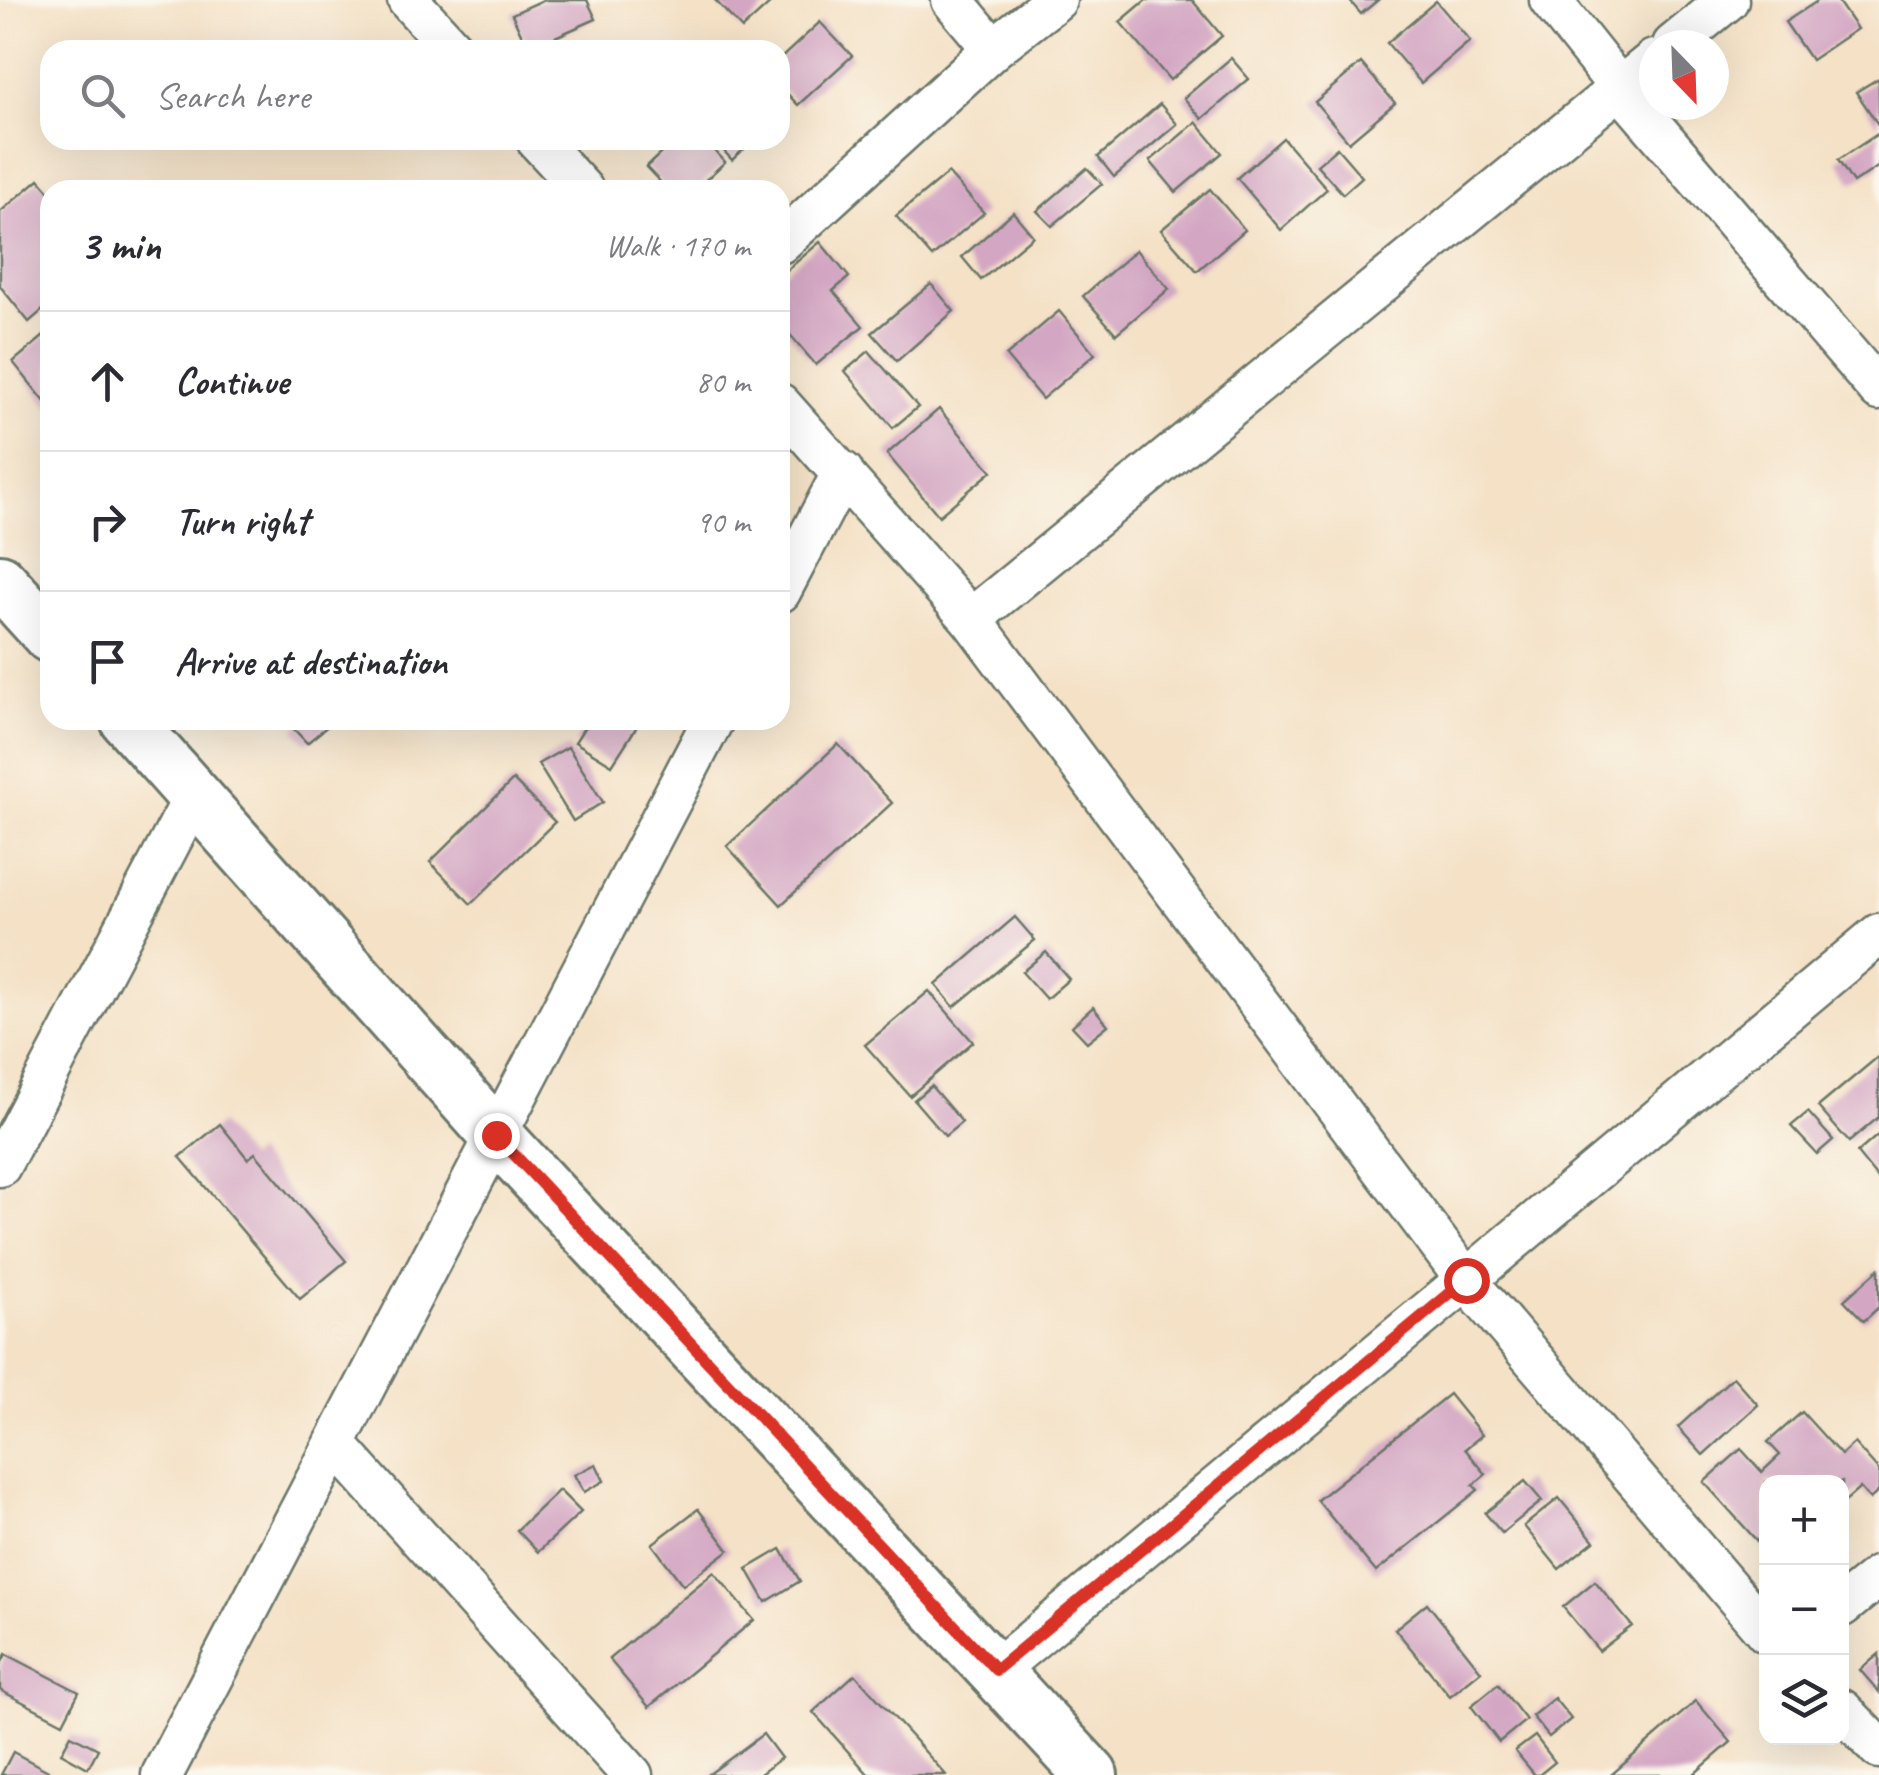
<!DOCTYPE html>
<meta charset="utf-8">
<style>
:root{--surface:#fff;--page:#f7f7f7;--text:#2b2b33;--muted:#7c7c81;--line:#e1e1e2}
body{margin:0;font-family:Caveat,sans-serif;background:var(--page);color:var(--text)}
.controls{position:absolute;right:30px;bottom:30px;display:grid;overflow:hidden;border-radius:20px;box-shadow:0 10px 40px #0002}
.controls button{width:90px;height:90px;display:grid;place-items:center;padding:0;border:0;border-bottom:2px solid var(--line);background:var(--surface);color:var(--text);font:50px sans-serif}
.compass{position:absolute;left:1639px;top:30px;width:90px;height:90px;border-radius:50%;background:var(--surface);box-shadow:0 10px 40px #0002;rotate:157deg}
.stop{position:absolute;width:30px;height:30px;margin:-22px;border:8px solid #d93025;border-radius:50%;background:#fff}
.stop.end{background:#d93025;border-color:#fff;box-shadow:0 2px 10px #0008}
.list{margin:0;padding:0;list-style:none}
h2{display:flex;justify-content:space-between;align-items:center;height:130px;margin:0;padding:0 40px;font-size:42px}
h2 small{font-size:32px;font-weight:400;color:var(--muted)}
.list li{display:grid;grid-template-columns:65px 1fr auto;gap:30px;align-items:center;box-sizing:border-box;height:140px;padding:0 40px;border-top:2px solid var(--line)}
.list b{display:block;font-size:38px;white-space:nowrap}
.list em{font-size:32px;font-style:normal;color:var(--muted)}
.icon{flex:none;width:55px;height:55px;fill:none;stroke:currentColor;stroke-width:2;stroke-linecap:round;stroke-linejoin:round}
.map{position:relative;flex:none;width:1879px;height:1775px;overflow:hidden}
.search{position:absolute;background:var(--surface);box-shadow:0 10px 40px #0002;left:40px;top:40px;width:750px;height:110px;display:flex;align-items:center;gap:25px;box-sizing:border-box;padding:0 35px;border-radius:30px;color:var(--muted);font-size:38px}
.panel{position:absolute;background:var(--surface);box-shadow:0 10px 40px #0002;left:40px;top:180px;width:750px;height:550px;border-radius:30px}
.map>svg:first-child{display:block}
.building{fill:#d3a6c3}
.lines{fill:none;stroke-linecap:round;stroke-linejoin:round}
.minor-casing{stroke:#6a7667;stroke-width:45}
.tertiary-casing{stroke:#6a7667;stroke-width:58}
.minor{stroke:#fff;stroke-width:40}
.tertiary{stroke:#fff;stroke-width:52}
.route{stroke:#d93025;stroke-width:12}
</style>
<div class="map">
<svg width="1879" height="1775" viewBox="0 0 1879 1775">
<rect width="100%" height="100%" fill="#fbf7ec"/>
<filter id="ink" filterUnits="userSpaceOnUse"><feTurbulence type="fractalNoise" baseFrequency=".01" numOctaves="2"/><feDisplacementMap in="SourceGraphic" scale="20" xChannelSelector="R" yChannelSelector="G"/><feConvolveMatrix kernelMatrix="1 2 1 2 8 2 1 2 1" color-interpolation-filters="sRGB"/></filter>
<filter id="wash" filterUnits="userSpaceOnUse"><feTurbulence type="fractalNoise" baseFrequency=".0048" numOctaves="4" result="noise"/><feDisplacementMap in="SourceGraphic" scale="40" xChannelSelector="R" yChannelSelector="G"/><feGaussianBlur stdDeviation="2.25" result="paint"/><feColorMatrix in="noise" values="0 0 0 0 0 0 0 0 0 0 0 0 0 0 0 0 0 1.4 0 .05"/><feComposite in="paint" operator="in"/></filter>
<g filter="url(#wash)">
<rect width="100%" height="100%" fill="#f4e1c6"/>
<g id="blocks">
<!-- building -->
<g class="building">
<polygon points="543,0 587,0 596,19 528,49 512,14"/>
<polygon points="715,0 774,0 742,29"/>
<polygon points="1146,0 1192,0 1222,36 1170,80 1120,22"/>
<polygon points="1349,0 1378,0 1361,14"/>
<polygon points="1819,0 1837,0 1857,29 1811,60 1785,22"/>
<polygon points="1436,1 1470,41 1421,83 1387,43"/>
<polygon points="820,22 852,56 798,105 780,86 780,59"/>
<polygon points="1231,58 1249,79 1202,119 1184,98"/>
<polygon points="1361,63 1395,103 1349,142 1315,102"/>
<polygon points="1879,78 1879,126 1856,92"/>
<polygon points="1160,104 1177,124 1114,177 1098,157"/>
<polygon points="1196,122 1222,153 1176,192 1150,161"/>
<polygon points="1879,133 1879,166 1853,183 1838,160"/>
<polygon points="1283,138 1327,189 1281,230 1237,178"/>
<polygon points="675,140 705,140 725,162 695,190 668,190 646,167"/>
<polygon points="714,140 754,140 732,160"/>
<polygon points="1337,148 1362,177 1343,194 1317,165"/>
<polygon points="1087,168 1102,184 1052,226 1037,211"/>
<polygon points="948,173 984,213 932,257 896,216"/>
<polygon points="39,179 50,192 50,304 29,322 0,286 0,212"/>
<polygon points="1210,189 1245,230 1197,271 1161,230"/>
<polygon points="1013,212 1033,236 981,280 962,257"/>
<polygon points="820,242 849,277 833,291 863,326 816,365 780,323 780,276"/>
<polygon points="1136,250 1169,289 1116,334 1083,296"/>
<polygon points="931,284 954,311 897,361 872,333"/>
<polygon points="1059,311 1095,354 1042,399 1006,356"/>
<polygon points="50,331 50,408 13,362"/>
<polygon points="869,351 918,407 893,428 845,371"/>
<polygon points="939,409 992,471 939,516 887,454"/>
<polygon points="305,720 335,720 307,743 294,729"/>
<polygon points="589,720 641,720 612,765 575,742"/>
<polygon points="838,744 892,803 781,905 727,846"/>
<polygon points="568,747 603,802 573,821 538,764"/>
<polygon points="513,780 555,822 471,904 430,862"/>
<polygon points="1015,917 1035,940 954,1007 936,985"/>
<polygon points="1046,952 1069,979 1046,999 1022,972"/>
<polygon points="929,991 973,1042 910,1096 865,1045"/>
<polygon points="1093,1007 1108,1025 1087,1042 1072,1026"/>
<polygon points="1879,1056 1879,1117 1849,1142 1818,1107"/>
<polygon points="931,1086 962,1122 945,1136 914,1100"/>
<polygon points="1808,1112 1833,1140 1817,1154 1791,1126"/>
<polygon points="220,1124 248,1159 255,1153 346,1261 300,1299 180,1157"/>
<polygon points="1879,1134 1879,1180 1857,1153"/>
<polygon points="1879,1269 1879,1307 1864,1321 1844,1300"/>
<polygon points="1733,1377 1758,1405 1703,1455 1678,1427"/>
<polygon points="1449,1394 1482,1435 1465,1449 1486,1474 1473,1485 1478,1490 1376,1572 1317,1500"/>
<polygon points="1802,1412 1841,1455 1854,1443 1879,1471 1879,1491 1870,1499 1860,1488 1844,1502 1842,1499 1842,1482 1826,1482 1823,1479 1819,1482 1766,1482 1766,1551 1704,1482 1741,1449 1762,1472 1780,1455 1768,1442"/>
<polygon points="596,1464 604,1481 584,1492 574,1475"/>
<polygon points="1525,1481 1542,1501 1502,1533 1485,1513"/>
<polygon points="559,1490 581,1512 538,1552 517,1530"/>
<polygon points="1559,1498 1594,1541 1559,1569 1524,1526"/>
<polygon points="698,1509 729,1550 683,1585 652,1544"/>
<polygon points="781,1549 800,1581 766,1602 747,1569"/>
<polygon points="714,1572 754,1620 649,1707 609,1659"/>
<polygon points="1595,1581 1632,1626 1599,1651 1563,1607"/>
<polygon points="1427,1603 1481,1671 1450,1696 1395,1629"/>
<polygon points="6,1654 79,1692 63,1723 0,1690 0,1666"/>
<polygon points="1879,1654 1879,1692 1860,1670"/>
<polygon points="855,1674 946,1775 869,1775 813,1712"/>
<polygon points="1498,1684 1526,1720 1499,1742 1471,1706"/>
<polygon points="1554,1698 1571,1719 1549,1737 1532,1716"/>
<polygon points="1696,1701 1731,1742 1693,1775 1611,1775"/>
<polygon points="763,1734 781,1758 759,1775 708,1775"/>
<polygon points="71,1735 98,1749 88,1768 61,1753"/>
<polygon points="1535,1736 1555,1762 1539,1775 1535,1775 1515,1751"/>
<polygon points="13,1752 48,1771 46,1775 1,1775"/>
</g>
</g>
</g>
<g filter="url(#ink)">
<use href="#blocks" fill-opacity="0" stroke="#6a7667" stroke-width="2.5"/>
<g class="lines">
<!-- minor casing -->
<g class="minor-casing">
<g id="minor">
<polyline points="408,0 454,50"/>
<polyline points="952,0 993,49"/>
<polyline points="1550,0 1620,88 1879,390"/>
<polyline points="1673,45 1728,0"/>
<polyline points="537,140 583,190"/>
<polyline points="780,243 993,49 1056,0"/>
<polyline points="780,404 971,619 1466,1280 1766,1632"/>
<polyline points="780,592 843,472"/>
<polyline points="971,619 1654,60"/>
<polyline points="0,1166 195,795"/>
<polyline points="335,1444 632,1775"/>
<polyline points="1842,1606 1879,1576"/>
<polyline points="996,1670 1466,1280 1879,934"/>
<polyline points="1842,1710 1879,1748"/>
<polyline points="162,1775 713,720"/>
</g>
</g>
<!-- tertiary casing -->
<g class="tertiary-casing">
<g id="tertiary">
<polyline points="0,581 50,636"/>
<polyline points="127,720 496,1135 1091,1775"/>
</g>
</g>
<!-- minor -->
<use href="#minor" class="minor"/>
<!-- tertiary -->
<use href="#tertiary" class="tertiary"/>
</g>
</g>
<g class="lines" filter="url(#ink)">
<!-- route -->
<polyline class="route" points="496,1135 996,1670 1466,1280"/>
</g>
</svg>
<div class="controls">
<button>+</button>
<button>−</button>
<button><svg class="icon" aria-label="layers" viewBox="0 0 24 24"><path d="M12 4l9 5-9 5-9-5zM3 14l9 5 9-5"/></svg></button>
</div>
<svg class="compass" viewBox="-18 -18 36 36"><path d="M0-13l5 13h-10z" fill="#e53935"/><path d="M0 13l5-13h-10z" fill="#7c7c81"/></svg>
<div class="stop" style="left:1466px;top:1280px"></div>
<div class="stop end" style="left:496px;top:1135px"></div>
<div class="search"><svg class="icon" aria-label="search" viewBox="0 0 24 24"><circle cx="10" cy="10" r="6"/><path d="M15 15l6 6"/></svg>Search here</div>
<section class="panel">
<h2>3 min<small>Walk · 170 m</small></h2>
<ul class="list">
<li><svg class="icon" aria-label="ahead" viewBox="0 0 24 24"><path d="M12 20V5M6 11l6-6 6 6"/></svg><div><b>Continue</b></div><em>80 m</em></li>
<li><svg class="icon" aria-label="right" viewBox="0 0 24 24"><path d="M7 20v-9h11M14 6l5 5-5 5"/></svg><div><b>Turn right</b></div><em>90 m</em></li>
<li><svg class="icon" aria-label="arrive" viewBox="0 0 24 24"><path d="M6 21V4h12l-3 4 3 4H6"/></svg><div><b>Arrive at destination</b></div></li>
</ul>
</section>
</div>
